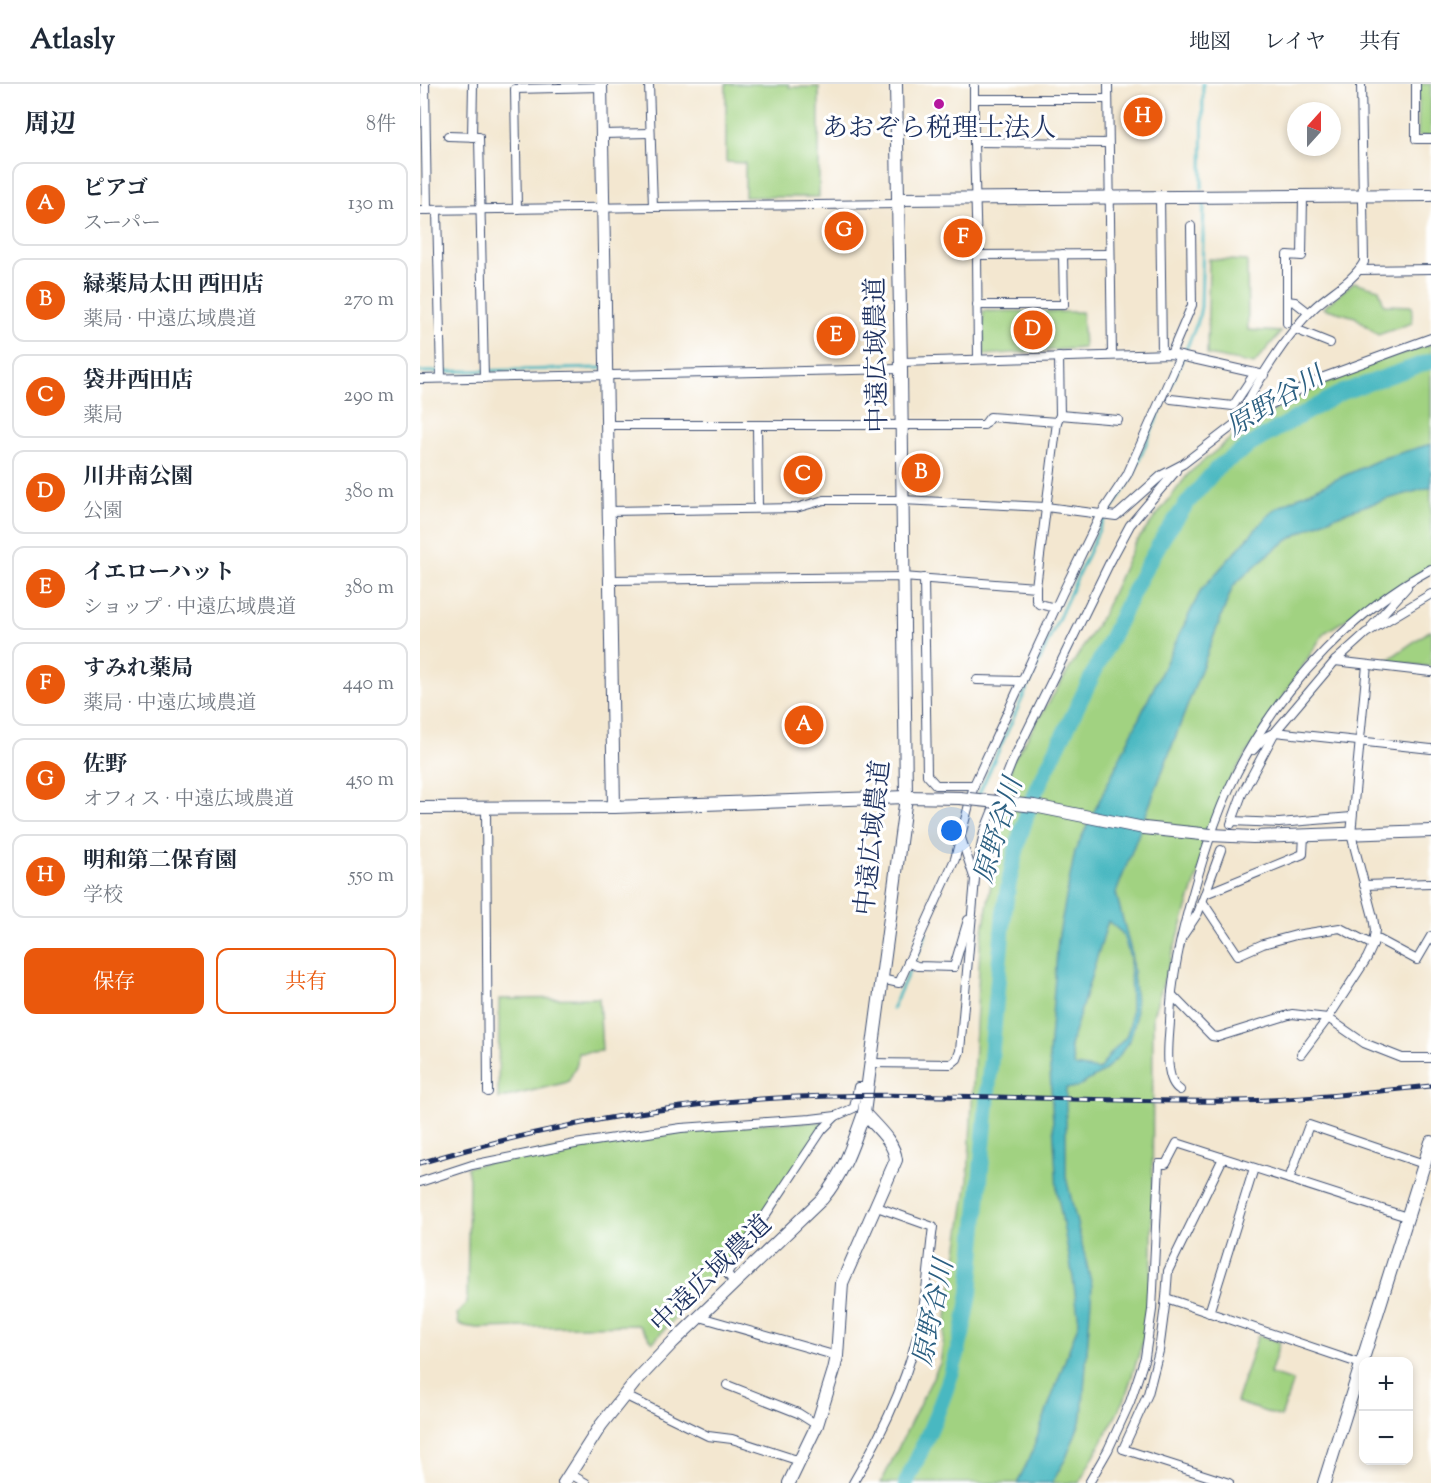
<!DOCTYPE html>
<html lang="ja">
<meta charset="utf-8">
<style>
:root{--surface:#fff;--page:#f2f2f3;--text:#1f2937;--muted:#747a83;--line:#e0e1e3;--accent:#ea580c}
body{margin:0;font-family:"Sorts Mill Goudy","Noto Serif JP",serif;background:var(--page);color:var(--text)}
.controls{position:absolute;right:18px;bottom:18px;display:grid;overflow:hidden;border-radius:12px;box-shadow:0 3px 9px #0003}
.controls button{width:54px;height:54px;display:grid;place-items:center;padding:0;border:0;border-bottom:2px solid var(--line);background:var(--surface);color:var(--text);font:30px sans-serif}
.compass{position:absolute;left:867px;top:18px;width:54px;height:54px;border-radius:50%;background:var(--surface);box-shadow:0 3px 9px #0003;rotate:21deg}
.you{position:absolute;left:532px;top:747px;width:21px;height:21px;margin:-15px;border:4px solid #fff;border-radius:50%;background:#1a73e8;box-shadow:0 0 0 9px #1a73e833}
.badge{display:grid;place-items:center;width:39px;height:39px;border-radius:50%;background:var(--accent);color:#fff;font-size:20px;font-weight:700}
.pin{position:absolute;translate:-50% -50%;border:3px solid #fff;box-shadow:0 2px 6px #0006}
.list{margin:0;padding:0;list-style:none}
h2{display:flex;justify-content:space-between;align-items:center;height:78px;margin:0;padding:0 24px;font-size:26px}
h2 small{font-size:20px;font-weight:400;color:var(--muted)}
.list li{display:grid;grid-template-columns:39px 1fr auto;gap:18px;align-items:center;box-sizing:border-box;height:84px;margin:0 12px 12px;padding:0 12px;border:2px solid var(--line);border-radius:12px}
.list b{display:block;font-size:22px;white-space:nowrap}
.list p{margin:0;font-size:20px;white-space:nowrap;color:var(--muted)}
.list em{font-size:20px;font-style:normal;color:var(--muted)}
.actions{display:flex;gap:12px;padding:18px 24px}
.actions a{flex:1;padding:14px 0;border:2px solid var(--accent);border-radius:12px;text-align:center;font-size:21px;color:var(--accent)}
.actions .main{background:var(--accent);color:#fff}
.map{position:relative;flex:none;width:1011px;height:1399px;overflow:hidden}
header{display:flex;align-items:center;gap:36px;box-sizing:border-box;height:84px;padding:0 30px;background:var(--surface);border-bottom:2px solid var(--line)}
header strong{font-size:28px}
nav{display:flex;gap:33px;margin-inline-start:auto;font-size:21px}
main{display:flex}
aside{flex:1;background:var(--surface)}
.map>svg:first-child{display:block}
.green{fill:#a1d281;stroke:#5e8070;stroke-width:1.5}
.water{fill:#49b8c1;stroke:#327490;stroke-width:1.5;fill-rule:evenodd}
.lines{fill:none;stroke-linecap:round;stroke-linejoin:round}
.stream{stroke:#49b8c1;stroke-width:3}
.river{stroke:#49b8c1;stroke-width:16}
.street-casing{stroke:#3b4b6f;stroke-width:10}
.secondary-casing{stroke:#3b4b6f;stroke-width:14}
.street{stroke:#fff;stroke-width:8}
.secondary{stroke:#fff;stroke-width:12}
.rail-casing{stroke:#1b2f5e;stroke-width:5}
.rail{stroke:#fff;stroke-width:3;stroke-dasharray:9;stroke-linecap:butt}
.secondary-bridge-casing{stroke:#3b4b6f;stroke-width:14;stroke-linecap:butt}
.secondary-bridge{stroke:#fff;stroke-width:12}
.poi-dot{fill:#b5179e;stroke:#fff;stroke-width:2}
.labels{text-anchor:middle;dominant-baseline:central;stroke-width:6;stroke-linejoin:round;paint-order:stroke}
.poi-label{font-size:26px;fill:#1b2f5e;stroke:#fff}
.street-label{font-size:26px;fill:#1b2f5e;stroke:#fff}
.water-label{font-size:27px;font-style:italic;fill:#2b5f81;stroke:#fff}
</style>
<header>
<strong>Atlasly</strong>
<nav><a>地図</a><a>レイヤ</a><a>共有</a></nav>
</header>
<main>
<aside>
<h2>周辺<small>8件</small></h2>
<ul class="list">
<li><span class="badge">A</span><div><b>ピアゴ</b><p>スーパー</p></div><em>130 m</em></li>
<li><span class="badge">B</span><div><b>緑薬局太田 西田店</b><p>薬局 · 中遠広域農道</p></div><em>270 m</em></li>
<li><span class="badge">C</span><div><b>袋井西田店</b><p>薬局</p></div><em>290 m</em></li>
<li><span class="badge">D</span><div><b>川井南公園</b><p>公園</p></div><em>380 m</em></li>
<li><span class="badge">E</span><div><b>イエローハット</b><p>ショップ · 中遠広域農道</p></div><em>380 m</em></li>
<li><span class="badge">F</span><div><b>すみれ薬局</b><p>薬局 · 中遠広域農道</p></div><em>440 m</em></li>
<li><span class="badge">G</span><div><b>佐野</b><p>オフィス · 中遠広域農道</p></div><em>450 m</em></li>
<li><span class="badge">H</span><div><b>明和第二保育園</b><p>学校</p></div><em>550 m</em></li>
</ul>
<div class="actions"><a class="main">保存</a><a>共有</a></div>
</aside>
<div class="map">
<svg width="1011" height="1399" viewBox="0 0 1011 1399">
<rect width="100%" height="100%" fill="#fff"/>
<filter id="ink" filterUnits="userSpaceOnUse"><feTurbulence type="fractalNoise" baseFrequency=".0167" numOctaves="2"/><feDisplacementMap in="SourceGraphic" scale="12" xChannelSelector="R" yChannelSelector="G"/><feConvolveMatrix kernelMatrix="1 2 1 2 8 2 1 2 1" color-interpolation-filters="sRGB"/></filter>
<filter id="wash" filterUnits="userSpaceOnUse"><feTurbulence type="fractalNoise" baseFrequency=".008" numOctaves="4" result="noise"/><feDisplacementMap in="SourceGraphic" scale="24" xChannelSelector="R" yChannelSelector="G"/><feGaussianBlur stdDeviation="1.35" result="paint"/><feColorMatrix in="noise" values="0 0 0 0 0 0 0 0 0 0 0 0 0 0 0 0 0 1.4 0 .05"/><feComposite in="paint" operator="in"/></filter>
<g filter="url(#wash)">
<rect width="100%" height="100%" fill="#f3e7d0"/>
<!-- green -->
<g class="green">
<polygon points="306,0 369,0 369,3 399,3 399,113 325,113 325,79 306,78"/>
<polygon points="999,0 1011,0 1011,52 998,52"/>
<polygon points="789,175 827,177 828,246 861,248 834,280 787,271"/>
<polygon points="934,198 959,205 964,221 992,222 992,239 958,251 935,233 903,224"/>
<polygon points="563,227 662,228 664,264 564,271"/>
<polygon points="1011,260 1011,482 904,549 806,702 733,931 732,1175 727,1245 704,1317 659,1399 461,1399 520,1279 548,1096 560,864 592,678 682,532 714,461 769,389 823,344 894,304 948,280"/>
<polygon points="1011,546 1011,583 966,577"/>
<polygon points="179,914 182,967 158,969 157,980 148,998 78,1015 79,915"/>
<polygon points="404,1038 402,1046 309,1176 233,1258 218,1241 57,1244 39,1241 37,1230 47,1219 49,1095 47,1083 96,1072 315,1040"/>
<polygon points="838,1251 860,1258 850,1290 873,1297 861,1333 816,1318"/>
</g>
<!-- water -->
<path class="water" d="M1011,360V403C965,416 916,427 875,452C852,465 833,484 813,502L696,809L711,867L716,919L715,938L710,955L699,972L683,988L656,1004H646V1093L672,1202L662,1333L646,1374L632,1399H597L610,1373L659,1238L653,1194L637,1107L629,970L638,855L655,767L781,506L853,426L882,411L963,374ZM688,837L702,849L706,860L710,874L711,923L710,941L706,953L691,969L679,986L654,982L650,962Z"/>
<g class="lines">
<!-- stream -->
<g class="stream">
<polyline points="782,104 783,0"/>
<polyline points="0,288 182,284"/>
<polyline points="558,712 682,439 711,395 778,237 781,223 784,120"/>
<polyline points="472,925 506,850"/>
</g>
<!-- river -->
<path class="river" d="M486,1399C508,1352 529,1306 541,1255C545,1240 547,1225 550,1209L584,828C590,787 599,749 614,711L720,494L744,452L768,418L798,383L833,359L920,309L1011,277"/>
</g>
</g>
<g filter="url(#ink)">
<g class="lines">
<!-- street casing -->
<g class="street-casing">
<g id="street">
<polyline points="5,0 7,126"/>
<polyline points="229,0 233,123"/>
<polyline points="554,0 554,58 688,59"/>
<polyline points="688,0 692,271"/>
<polyline points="996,0 996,55 1011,55"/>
<polyline points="554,15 688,15"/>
<polyline points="182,50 230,49"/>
<polyline points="28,52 59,53 64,294"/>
<polyline points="52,53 53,0"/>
<polyline points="554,58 557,171"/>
<polyline points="740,112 742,270"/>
<polyline points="97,125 95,5 181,3"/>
<polyline points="0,126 478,120"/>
<polyline points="17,126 21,294"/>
<polyline points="940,186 1011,185"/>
<polyline points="867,217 875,218 889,229"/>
<polyline points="557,221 644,221 643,170"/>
<polyline points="867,239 867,171 882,172 883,112"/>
<polyline points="875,245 910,259"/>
<polyline points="751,270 772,221 771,142"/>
<polyline points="558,275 557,171 689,170"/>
<polyline points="481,278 751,270 844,291"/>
<polyline points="0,295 481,285"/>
<polyline points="751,315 813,322 835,289"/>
<polyline points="640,331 698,336"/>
<path d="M819,337C831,306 868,248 893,225C909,209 933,198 944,178L941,0"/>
<polyline points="637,338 640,331 639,273"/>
<polyline points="187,341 564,341 570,333 637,338 616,503"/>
<polyline points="337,341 338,424"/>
<polyline points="188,427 376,424 404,416 482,416 626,423 696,432 742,391 763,380 819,337 904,293 1011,254"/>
<polyline points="504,494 507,691 516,701 554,701"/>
<polyline points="189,496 483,493 616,503 616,516 619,520 636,524"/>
<polyline points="952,542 987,503"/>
<polyline points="915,577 1011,588"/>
<polyline points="557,596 602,597"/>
<polyline points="833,666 845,653 855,648 1011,665"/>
<polyline points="66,722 68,1008"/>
<polyline points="812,737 859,739 932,733"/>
<polyline points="811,740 822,710 855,648 915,577 946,549 1011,510"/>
<polyline points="541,754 554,793"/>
<polyline points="944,801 1011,799"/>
<polyline points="785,810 883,770 884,751"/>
<polyline points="782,817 818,871 843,860 876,851 920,844 953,861"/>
<polyline points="762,853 778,829 801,766"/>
<polyline points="954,853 997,876 1011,852"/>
<polyline points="488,878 497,882 534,883 548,836"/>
<polyline points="461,895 479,899 535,775 554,701 642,510 681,430 707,391 760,272"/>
<polyline points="752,911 792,952 798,953 872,930 908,934 944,959 982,974 1011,974"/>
<polyline points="881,970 908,934 947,874 953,861 955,846 953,833 931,750 947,581"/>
<polyline points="450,979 531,980 537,975 540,967 555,795 564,748 592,678 690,478 710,441 756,387"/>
<path d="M760,1006C743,996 749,956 750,938C751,893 761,851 773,809C786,762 801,716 825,673C866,599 936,525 1011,485"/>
<polyline points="803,1074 748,1187 746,1214 739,1267 728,1310 703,1365 809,1399"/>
<polyline points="869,1095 889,1041 1004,1080"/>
<polyline points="0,1098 52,1081 155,1060 261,1044 391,1035 416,1032 434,1024 438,1003 447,1003"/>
<polyline points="315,1200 307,1189 402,1046 416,1032"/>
<polyline points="746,1214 941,1280"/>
<polyline points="789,1229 834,1084"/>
<polyline points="280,1233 417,1272"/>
<polyline points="307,1301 378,1329 397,1341"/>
<polyline points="204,1311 288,1352 312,1355 380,1377"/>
<polyline points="150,1390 166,1399"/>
<path d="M433,1399C464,1347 491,1290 502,1230C508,1201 509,1172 513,1143L457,1123"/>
<polyline points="669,1399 688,1366 710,1318 725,1273 732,1226 739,1080 746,1080 757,1059 987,1133"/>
</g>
</g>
<!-- secondary casing -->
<g class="secondary-casing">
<g id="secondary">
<polyline points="181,0 194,723"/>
<polyline points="478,115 1011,111"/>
<polyline points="0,724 194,723 486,713 540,714"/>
<polyline points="791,751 833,753 1011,747"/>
<path d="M144,1399L181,1341L215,1298L252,1259L402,1115C424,1089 433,1060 444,1029L486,713L481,285L476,0"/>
<path d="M369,1399L397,1341L414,1286L417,1272L422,1199L476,1076C474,1057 456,1043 444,1029"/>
<polyline points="904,1399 1011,1058"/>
</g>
</g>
<!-- street -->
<use href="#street" class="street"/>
<!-- secondary -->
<use href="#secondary" class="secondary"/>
<!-- rail casing -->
<g class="rail-casing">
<path id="rail" d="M0,1079C112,1046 225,1023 341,1015C500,1005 659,1019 817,1017C882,1016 947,1008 1011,1002"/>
</g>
<!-- rail -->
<use href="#rail" class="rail"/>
<!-- secondary-bridge casing -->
<g class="secondary-bridge-casing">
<polyline id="secondary-bridge" points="540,714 614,722 724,744 791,751"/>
</g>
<!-- secondary-bridge -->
<use href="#secondary-bridge" class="secondary-bridge"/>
</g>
</g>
<!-- markers -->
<circle class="poi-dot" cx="519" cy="20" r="6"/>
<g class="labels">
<!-- poi labels -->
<g class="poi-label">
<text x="519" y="45">あおぞら税理士法人</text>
</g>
<!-- street labels -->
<g class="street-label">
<text transform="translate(458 271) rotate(-91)">中遠広域農道</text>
<text transform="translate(454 754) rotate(-84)">中遠広域農道</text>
<text transform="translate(292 1191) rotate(-44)">中遠広域農道</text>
</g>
<!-- water labels -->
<g class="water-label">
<text transform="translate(856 319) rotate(-31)">原野谷川</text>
<text transform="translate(580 747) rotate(-73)">原野谷川</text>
<text transform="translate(515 1229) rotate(-78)">原野谷川</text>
</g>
</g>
</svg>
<div class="controls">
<button>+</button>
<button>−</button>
</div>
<svg class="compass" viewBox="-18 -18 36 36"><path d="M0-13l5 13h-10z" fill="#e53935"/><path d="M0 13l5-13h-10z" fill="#747a83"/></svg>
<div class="you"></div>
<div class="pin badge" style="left:384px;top:641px">A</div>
<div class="pin badge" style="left:501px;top:389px">B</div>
<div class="pin badge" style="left:383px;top:391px">C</div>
<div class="pin badge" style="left:613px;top:246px">D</div>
<div class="pin badge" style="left:416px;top:252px">E</div>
<div class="pin badge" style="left:543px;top:154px">F</div>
<div class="pin badge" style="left:424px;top:147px">G</div>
<div class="pin badge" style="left:723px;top:33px">H</div>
</div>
</main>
